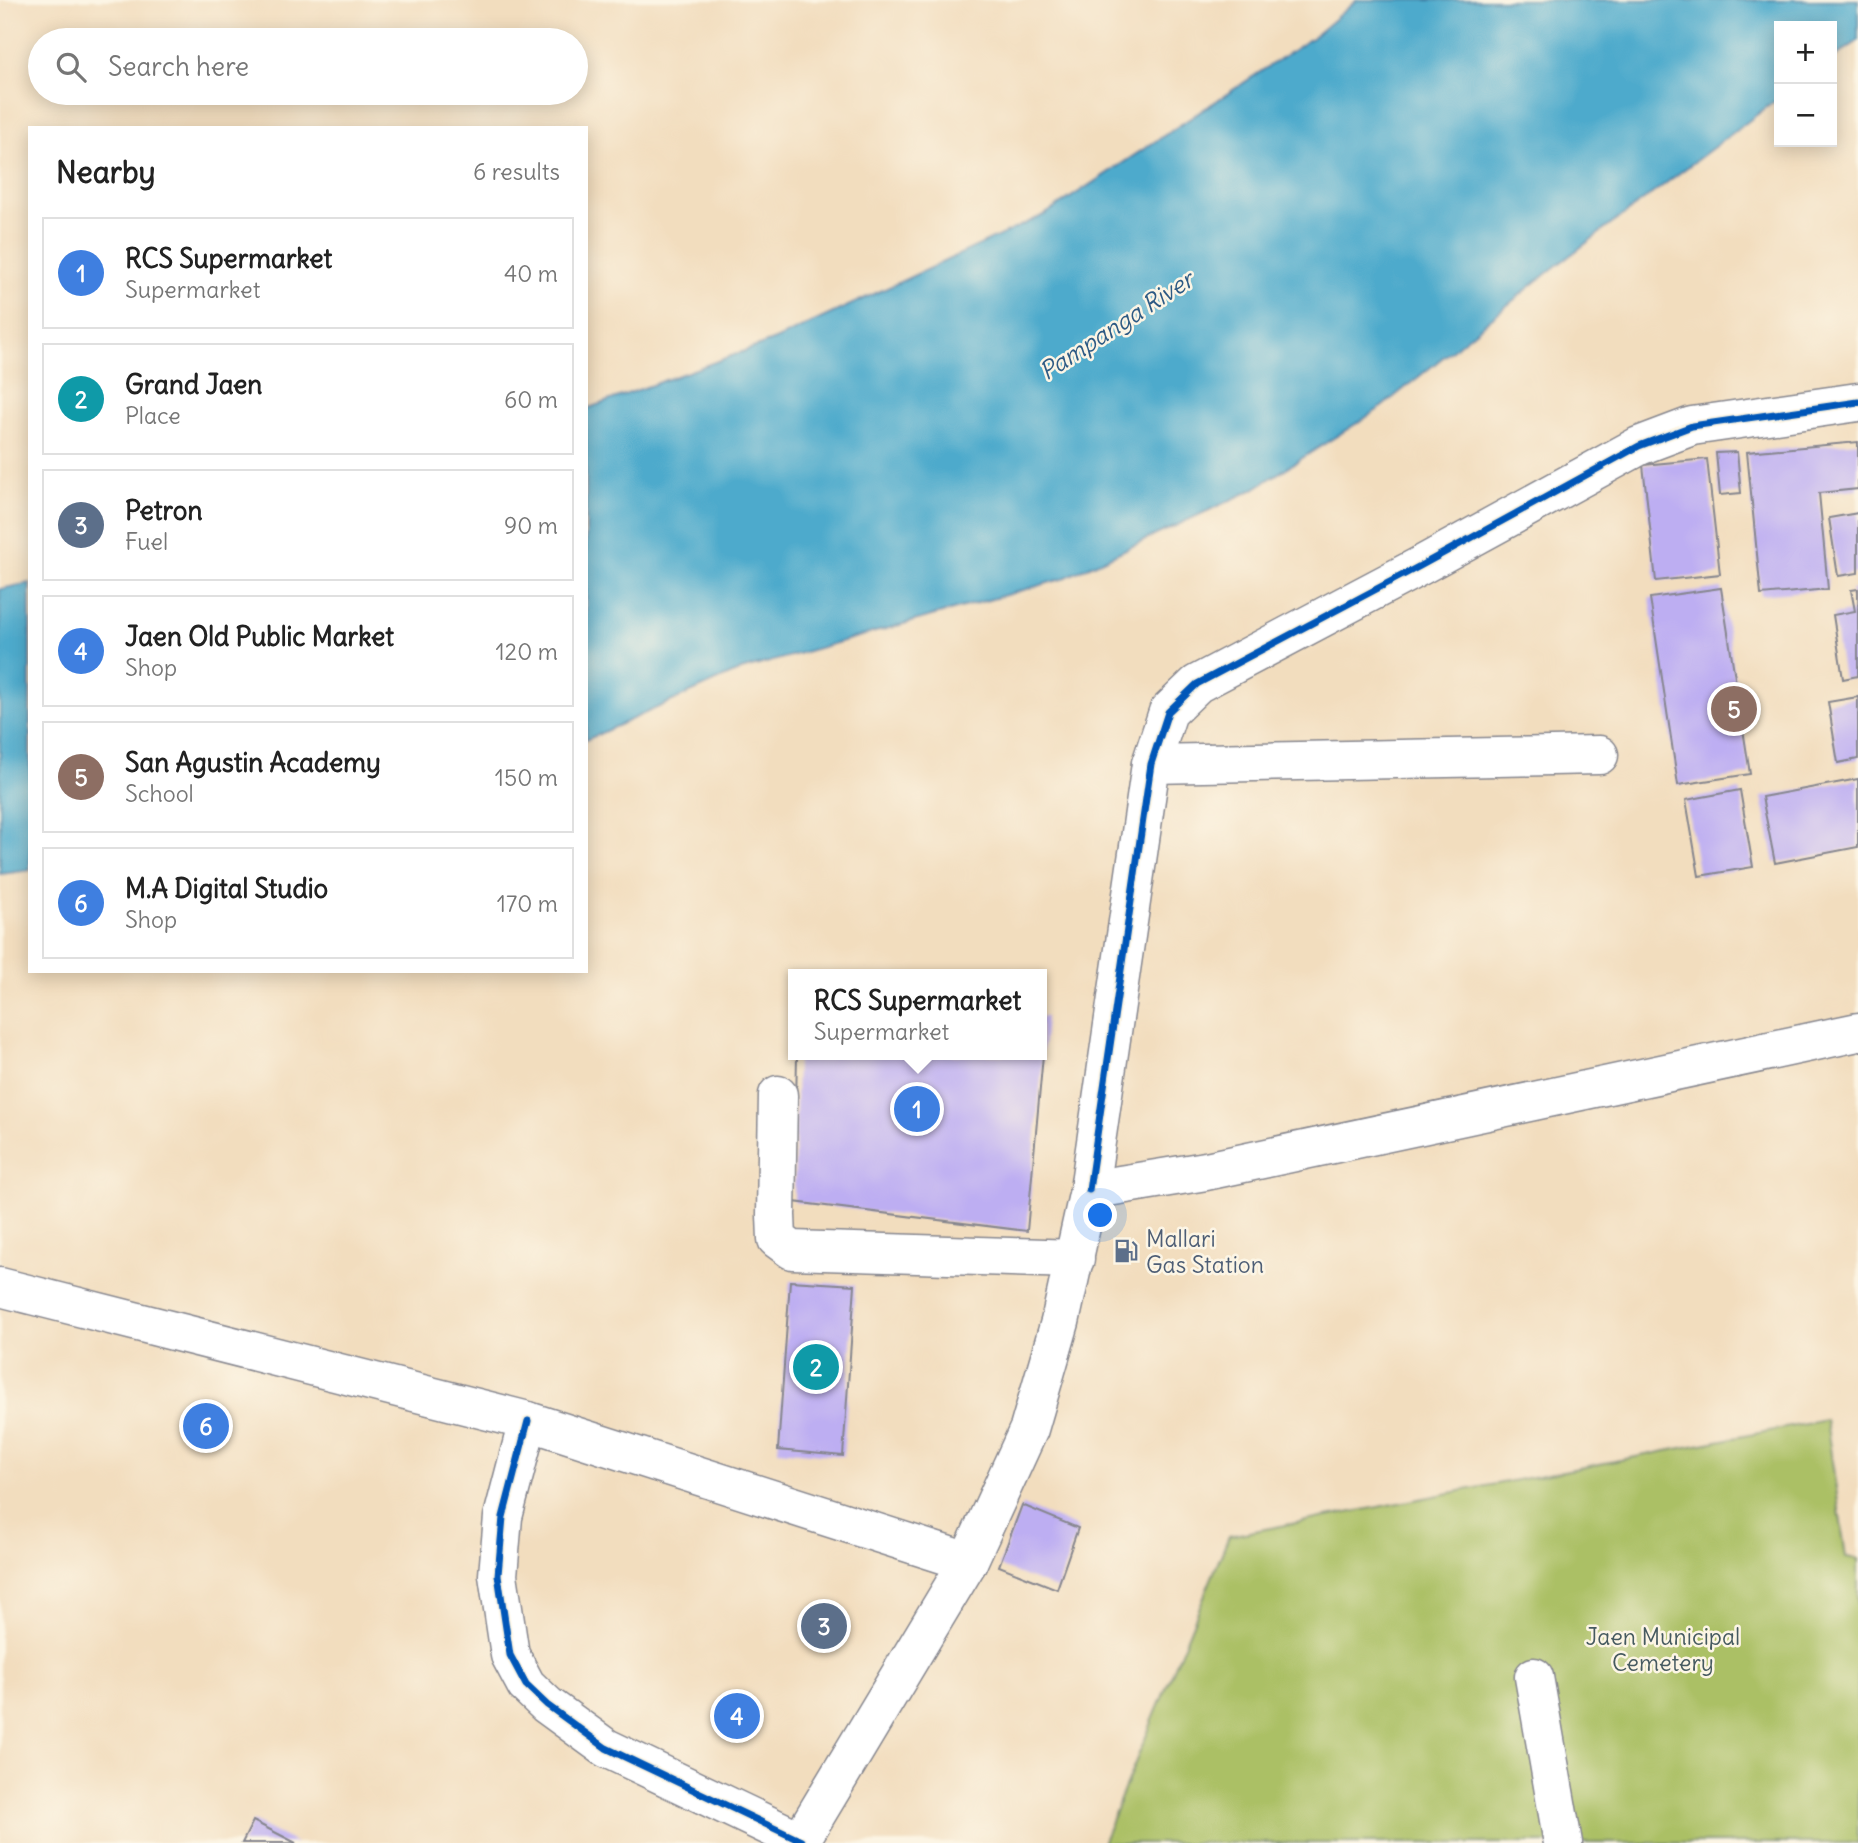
<!DOCTYPE html>
<meta charset="utf-8">
<style>
:root{--surface:#fff;--page:#f6f6f6;--text:#222;--muted:#767676;--line:#e0e0e0;--accent:#d1495b}
body{margin:0;font-family:Delius,sans-serif;background:var(--page);color:var(--text)}
.controls{position:absolute;right:21px;top:21px;display:grid;overflow:hidden;border-radius:0px;box-shadow:0 4px 18px #0003}
.controls button{width:63px;height:63px;display:grid;place-items:center;padding:0;border:0;border-bottom:2px solid var(--line);background:var(--surface);color:var(--text);font:35px sans-serif}
.you{position:absolute;left:1101px;top:1216px;width:24px;height:24px;margin:-18px;border:5px solid #fff;border-radius:50%;background:#1a73e8;box-shadow:0 0 0 10px #1a73e833}
.badge{display:grid;place-items:center;width:46px;height:46px;border-radius:50%;background:var(--accent);color:#fff;font-size:23px;font-weight:700}
.pin{position:absolute;translate:-50% -50%;border:4px solid #fff;box-shadow:0 2px 7px #0006}
.popup{position:absolute;left:788px;top:969px;width:259px;height:91px;box-sizing:border-box;display:grid;place-content:center;border-radius:0px;background:var(--surface);filter:drop-shadow(0 2px 5px #0005);font-size:23px;white-space:nowrap;color:var(--muted)}
.popup b{font-size:26px;color:var(--text)}
.popup::after{content:'';position:absolute;left:50%;top:100%;margin-left:-14px;border:14px solid transparent;border-top-color:var(--surface)}
.list{margin:0;padding:0;list-style:none}
h2{display:flex;justify-content:space-between;align-items:center;height:91px;margin:0;padding:0 28px;font-size:30px}
h2 small{font-size:23px;font-weight:400;color:var(--muted)}
.list li{display:grid;grid-template-columns:46px 1fr auto;gap:21px;align-items:center;box-sizing:border-box;height:112px;margin:0 14px 14px;padding:0 14px;border:2px solid var(--line);border-radius:0px}
.list b{display:block;font-size:26px;white-space:nowrap}
.list p{margin:0;font-size:23px;white-space:nowrap;color:var(--muted)}
.list em{font-size:23px;font-style:normal;color:var(--muted)}
.icon{flex:none;width:38px;height:38px;fill:none;stroke:currentColor;stroke-width:2;stroke-linecap:round;stroke-linejoin:round}
.map{position:relative;flex:none;width:1858px;height:1843px;overflow:hidden}
.search{position:absolute;background:var(--surface);box-shadow:0 4px 18px #0003;left:28px;top:28px;width:560px;height:77px;display:flex;align-items:center;gap:18px;box-sizing:border-box;padding:0 24px;border-radius:38px;color:var(--muted);font-size:26px}
.panel{position:absolute;background:var(--surface);box-shadow:0 4px 18px #0003;left:28px;top:126px;width:560px;height:847px;border-radius:0px}
.map>svg:first-child{display:block}
.green{fill:#abc065;stroke:#637862;stroke-width:2}
.water{fill:#4eaacc;stroke:#346c95;stroke-width:2}
.building{fill:#bdaef2}
.lines{fill:none;stroke-linecap:round;stroke-linejoin:round}
.minor-casing{stroke:#86868e;stroke-width:41}
.major-casing{stroke:#86868e;stroke-width:41}
.minor{stroke:#fff;stroke-width:38}
.major{stroke:#fff;stroke-width:38}
.cycleway-casing{stroke:#fcf5e5;stroke-width:11}
.cycleway{stroke:#0057b8;stroke-width:7}
.labels{text-anchor:middle;dominant-baseline:central;stroke-width:5;stroke-linejoin:round;paint-order:stroke}
.service-label{font-size:23px;fill:#4e5e75;stroke:#fcf5e5;text-anchor:start}
.park-label{font-size:23px;fill:#465a60;stroke:#fcf5e5}
.water-label{font-size:24px;font-style:italic;fill:#2d5a84;stroke:#fcf5e5}
</style>
<div class="map">
<svg width="1858" height="1843" viewBox="0 0 1858 1843">
<rect width="100%" height="100%" fill="#fcf5e5"/>
<filter id="ink" filterUnits="userSpaceOnUse"><feTurbulence type="fractalNoise" baseFrequency=".0143" numOctaves="2"/><feDisplacementMap in="SourceGraphic" scale="14" xChannelSelector="R" yChannelSelector="G"/><feConvolveMatrix kernelMatrix="1 2 1 2 8 2 1 2 1" color-interpolation-filters="sRGB"/></filter>
<filter id="wash" filterUnits="userSpaceOnUse"><feTurbulence type="fractalNoise" baseFrequency=".00686" numOctaves="4" result="noise"/><feDisplacementMap in="SourceGraphic" scale="28" xChannelSelector="R" yChannelSelector="G"/><feGaussianBlur stdDeviation="1.57" result="paint"/><feColorMatrix in="noise" values="0 0 0 0 0 0 0 0 0 0 0 0 0 0 0 0 0 1.4 0 .05"/><feComposite in="paint" operator="in"/></filter>
<g filter="url(#wash)">
<rect width="100%" height="100%" fill="#f2ddbe"/>
<!-- green -->
<polygon class="green" points="1826,1420 1846,1557 1858,1559 1858,1843 1102,1843 1229,1536"/>
<!-- water -->
<g class="water">
<polygon points="1357,0 1858,0 1858,41 1832,59 1832,26 1779,26 1779,98 1552,269 1379,409 1252,490 1062,579 741,670 586,740 586,409 775,340 1044,215 1313,37"/>
<polygon points="30,583 30,870 0,874 0,589"/>
</g>
<g id="blocks">
<!-- building -->
<g class="building">
<polygon points="1858,442 1858,489 1819,493 1828,589 1761,595 1747,452"/>
<polygon points="1737,452 1741,493 1720,495 1716,453"/>
<polygon points="1707,459 1720,574 1656,581 1643,465"/>
<polygon points="1858,513 1858,573 1838,576 1829,518"/>
<polygon points="1721,588 1750,774 1678,785 1650,598"/>
<polygon points="1858,589 1858,676 1843,679 1833,615 1855,611 1851,590"/>
<polygon points="1858,697 1858,759 1838,763 1828,702"/>
<polygon points="1858,779 1858,847 1775,863 1762,797"/>
<polygon points="1740,790 1753,867 1699,876 1686,800"/>
<polygon points="1041,1017 1046,1017 1043,1051 1041,1051"/>
<polygon points="797,1055 1043,1055 1027,1231 794,1202"/>
<polygon points="790,1281 855,1285 843,1456 778,1450"/>
<polygon points="1022,1505 1078,1528 1057,1589 999,1566"/>
<polygon points="253,1821 296,1843 242,1843"/>
</g>
</g>
</g>
<g filter="url(#ink)">
<use href="#blocks" fill-opacity="0" stroke="#86868e" stroke-width="2"/>
<g class="lines">
<!-- minor casing -->
<g class="minor-casing">
<g id="minor">
<polyline points="1151,764 1599,755"/>
<polyline points="778,1095 776,1215 777,1239 792,1250 1075,1259"/>
<polyline points="1089,1190 1151,764 1168,712 1197,684 1420,566 1639,446 1692,426 1858,402"/>
<polyline points="528,1421 503,1517 498,1575 510,1655 526,1685 547,1705 606,1748 801,1841"/>
<polyline points="1534,1677 1563,1843"/>
</g>
</g>
<!-- major casing -->
<g class="major-casing">
<g id="major">
<polyline points="0,1287 528,1421 968,1562"/>
<polyline points="799,1843 968,1562 1029,1429 1060,1322 1089,1190 1206,1171 1858,1032"/>
</g>
</g>
<!-- minor -->
<use href="#minor" class="minor"/>
<!-- major -->
<use href="#major" class="major"/>
<!-- cycleway casing -->
<g class="cycleway-casing">
<g id="cycleway">
<polyline points="1089,1190 1151,764 1168,712 1197,684 1420,566 1639,446 1692,426 1858,402"/>
<polyline points="528,1421 503,1517 498,1575 510,1655 526,1685 547,1705 606,1748 801,1841"/>
</g>
</g>
<!-- cycleway -->
<use href="#cycleway" class="cycleway"/>
</g>
</g>
<!-- icons -->
<defs>
<g id="fuel-bare" transform="scale(1.89)"><path d="M-5.5-6h7V0h2V4h1.3V-2.5L3-4.5l.8-.8L6-3V5H2.5V1h-1V6h-7ZM-4.2-4.7v3.2H.2V-4.7Z" fill="#5c6f8a" stroke="#fcf5e5" stroke-width="2.5" paint-order="stroke"/></g>
</defs>
<g fill-rule="evenodd">
<use href="#fuel-bare" x="1126" y="1251"/>
</g>
<g class="labels">
<!-- service labels -->
<g class="service-label">
<text x="1146" y="1238">Mallari<tspan x="1146" dy="26">Gas Station</tspan></text>
</g>
<!-- park labels -->
<g class="park-label">
<text x="1663" y="1636">Jaen Municipal<tspan x="1663" dy="26">Cemetery</tspan></text>
</g>
<!-- water labels -->
<g class="water-label">
<text transform="translate(1116 325) rotate(-33)">Pampanga River</text>
</g>
</g>
</svg>
<div class="controls">
<button>+</button>
<button>−</button>
</div>
<div class="you"></div>
<div class="pin badge" style="left:917px;top:1109px;background:#3f7fe0">1</div>
<div class="popup"><b>RCS Supermarket</b>Supermarket</div>
<div class="pin badge" style="left:816px;top:1367px;background:#0f9aa8">2</div>
<div class="pin badge" style="left:824px;top:1626px;background:#5c6f8a">3</div>
<div class="pin badge" style="left:737px;top:1716px;background:#3f7fe0">4</div>
<div class="pin badge" style="left:1734px;top:709px;background:#8d6e63">5</div>
<div class="pin badge" style="left:206px;top:1426px;background:#3f7fe0">6</div>
<div class="search"><svg class="icon" aria-label="search" viewBox="0 0 24 24"><circle cx="10" cy="10" r="6"/><path d="M15 15l6 6"/></svg>Search here</div>
<section class="panel">
<h2>Nearby<small>6 results</small></h2>
<ul class="list">
<li><span class="badge" style="background:#3f7fe0">1</span><div><b>RCS Supermarket</b><p>Supermarket</p></div><em>40 m</em></li>
<li><span class="badge" style="background:#0f9aa8">2</span><div><b>Grand Jaen</b><p>Place</p></div><em>60 m</em></li>
<li><span class="badge" style="background:#5c6f8a">3</span><div><b>Petron</b><p>Fuel</p></div><em>90 m</em></li>
<li><span class="badge" style="background:#3f7fe0">4</span><div><b>Jaen Old Public Market</b><p>Shop</p></div><em>120 m</em></li>
<li><span class="badge" style="background:#8d6e63">5</span><div><b>San Agustin Academy</b><p>School</p></div><em>150 m</em></li>
<li><span class="badge" style="background:#3f7fe0">6</span><div><b>M.A Digital Studio</b><p>Shop</p></div><em>170 m</em></li>
</ul>
</section>
</div>
